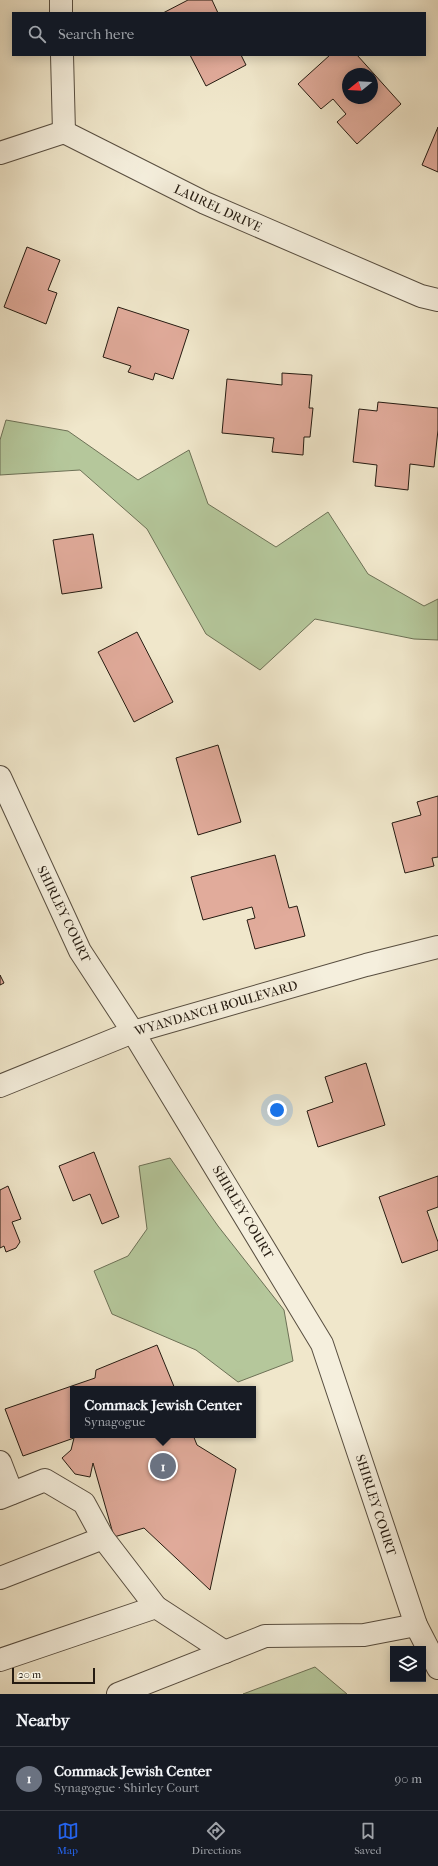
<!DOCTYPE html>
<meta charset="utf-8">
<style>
:root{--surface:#171b24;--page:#20242c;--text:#f1f3f6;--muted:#9ea1a6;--line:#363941;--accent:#2563eb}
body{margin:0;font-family:"IM FELL French Canon",serif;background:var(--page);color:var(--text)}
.controls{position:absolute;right:12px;bottom:12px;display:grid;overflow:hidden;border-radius:0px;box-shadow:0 2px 10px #0003}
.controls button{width:36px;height:36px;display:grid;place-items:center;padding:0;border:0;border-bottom:1px solid var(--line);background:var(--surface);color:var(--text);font:20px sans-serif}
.compass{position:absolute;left:342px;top:68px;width:36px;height:36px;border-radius:50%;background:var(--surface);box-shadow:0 2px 10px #0003;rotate:252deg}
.scale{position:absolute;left:12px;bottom:10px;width:83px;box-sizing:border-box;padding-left:4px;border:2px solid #251b11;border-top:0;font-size:11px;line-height:14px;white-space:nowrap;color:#251b11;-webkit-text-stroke:3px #f5efdd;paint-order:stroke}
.you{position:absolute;left:277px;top:1110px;width:14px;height:14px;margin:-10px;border:3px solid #fff;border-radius:50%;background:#1a73e8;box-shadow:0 0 0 6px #1a73e833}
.badge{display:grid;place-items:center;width:26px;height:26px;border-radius:50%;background:var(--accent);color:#fff;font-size:13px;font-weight:700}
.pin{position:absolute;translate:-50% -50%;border:2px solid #fff;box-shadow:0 1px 4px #0006}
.popup{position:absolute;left:70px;top:1386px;width:186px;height:52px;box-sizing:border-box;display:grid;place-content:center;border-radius:0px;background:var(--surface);filter:drop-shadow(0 1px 3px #0005);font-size:13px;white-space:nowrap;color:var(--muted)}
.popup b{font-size:15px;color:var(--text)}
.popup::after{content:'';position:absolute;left:50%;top:100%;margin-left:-8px;border:8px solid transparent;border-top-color:var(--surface)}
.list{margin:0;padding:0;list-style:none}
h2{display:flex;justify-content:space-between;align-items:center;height:52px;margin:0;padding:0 16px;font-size:17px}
h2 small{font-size:13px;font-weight:400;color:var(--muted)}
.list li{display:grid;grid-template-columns:26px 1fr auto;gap:12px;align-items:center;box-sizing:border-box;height:64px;padding:0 16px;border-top:1px solid var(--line)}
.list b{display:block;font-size:15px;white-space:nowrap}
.list p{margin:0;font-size:13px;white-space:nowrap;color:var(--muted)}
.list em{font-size:13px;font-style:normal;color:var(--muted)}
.icon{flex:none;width:22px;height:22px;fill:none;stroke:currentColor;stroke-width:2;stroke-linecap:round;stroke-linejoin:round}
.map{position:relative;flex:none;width:438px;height:1694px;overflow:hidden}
.search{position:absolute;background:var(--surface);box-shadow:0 2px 10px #0003;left:12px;right:12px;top:12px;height:44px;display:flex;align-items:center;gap:10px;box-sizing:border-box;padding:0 14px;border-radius:0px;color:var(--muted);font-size:15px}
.sheet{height:116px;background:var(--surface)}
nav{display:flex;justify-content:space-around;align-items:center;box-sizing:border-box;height:56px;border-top:1px solid var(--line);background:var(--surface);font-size:11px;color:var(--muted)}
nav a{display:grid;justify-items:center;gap:2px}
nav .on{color:var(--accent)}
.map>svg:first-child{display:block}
.green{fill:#b5c79b;stroke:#6d7156}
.building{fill:#e1ab9b;stroke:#251b11;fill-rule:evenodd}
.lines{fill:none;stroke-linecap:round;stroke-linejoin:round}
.minor-casing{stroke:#584e40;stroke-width:24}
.minor{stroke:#f5efdd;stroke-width:22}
.labels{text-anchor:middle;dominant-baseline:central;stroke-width:3;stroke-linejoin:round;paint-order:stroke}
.street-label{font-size:13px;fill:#251b11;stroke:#f5efdd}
</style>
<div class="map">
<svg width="438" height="1694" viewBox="0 0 438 1694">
<rect width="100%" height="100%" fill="#f0e7cb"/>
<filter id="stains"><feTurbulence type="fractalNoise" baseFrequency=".005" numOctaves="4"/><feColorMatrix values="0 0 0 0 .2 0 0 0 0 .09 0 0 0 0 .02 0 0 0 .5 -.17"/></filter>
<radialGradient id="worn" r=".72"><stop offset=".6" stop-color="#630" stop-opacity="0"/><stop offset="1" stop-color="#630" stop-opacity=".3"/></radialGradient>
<!-- green -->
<g class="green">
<polygon points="6,420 68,431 138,480 189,450 208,504 276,547 328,512 368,574 424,606 438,599 438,640 414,639 315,619 260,670 206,634 147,529 80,470 0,475 0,440"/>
<polygon points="170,1158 218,1226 284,1310 293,1361 238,1382 196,1350 112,1314 94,1271 128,1256 147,1229 139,1166"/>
<polygon points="315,1667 347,1694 243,1694"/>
</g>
<!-- building -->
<g class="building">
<polygon points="188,0 212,0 218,13 163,13"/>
<polygon points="190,55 241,55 246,65 206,86"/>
<path d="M330,55H357L401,104L357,144L337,122L346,114L333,99L321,109L298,84ZM348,74H372V98H348Z"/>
<polygon points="438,127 438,172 422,165"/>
<polygon points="27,247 60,260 48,290 57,293 46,324 4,307"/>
<polygon points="118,307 189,330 173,379 155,373 153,380 128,372 131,366 103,357"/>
<polygon points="282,373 312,375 309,408 313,408 310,437 304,437 303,455 272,452 274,438 222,433 227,379 282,385"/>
<polygon points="378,402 438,408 438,430 434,467 410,464 408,490 375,486 377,465 353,462 359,409 377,411"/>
<polygon points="93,534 102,588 62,594 53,540"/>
<polygon points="137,632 173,702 134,722 98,652"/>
<polygon points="218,745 241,822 198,835 176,758"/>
<polygon points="438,796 438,857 432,858 434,866 405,873 392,823 421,815 417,802"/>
<polygon points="275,855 289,908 297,906 305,936 255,949 247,920 255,918 252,907 203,920 191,877"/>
<polygon points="0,975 4,983 0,985"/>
<polygon points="366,1063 385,1125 318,1147 307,1111 333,1102 325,1077"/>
<polygon points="94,1152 119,1217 102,1224 90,1194 73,1201 59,1166"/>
<polygon points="438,1176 438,1207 427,1211 438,1242 438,1250 402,1263 379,1197"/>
<polygon points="8,1186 21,1219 12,1222 20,1242 16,1248 6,1252 4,1246 0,1248 0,1190"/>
<polygon points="157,1345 175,1389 73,1389 73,1435 193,1435 197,1445 236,1469 210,1590 144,1528 114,1537 93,1463 90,1477 75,1474 62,1458 71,1450 74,1438 23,1456 5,1409 95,1378 96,1370"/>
</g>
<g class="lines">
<!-- minor casing -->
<g class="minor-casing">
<g id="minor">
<polyline points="61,0 61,13"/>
<polyline points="62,55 64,132"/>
<polyline points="0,153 64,132 205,203 421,296 438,300"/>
<polyline points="0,777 80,951 133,1032 322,1344 416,1625 438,1668"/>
<polyline points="0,1086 133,1032 366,965 438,947"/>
<polyline points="0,1462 12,1493"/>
<polyline points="0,1498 45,1480 84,1503 103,1538 0,1578"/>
<polyline points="103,1538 156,1607"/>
<polyline points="0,1660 156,1607 225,1652"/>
<polyline points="118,1694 265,1636 364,1635 416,1625"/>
</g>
</g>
<!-- minor -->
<use href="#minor" class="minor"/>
</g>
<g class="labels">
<!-- street labels -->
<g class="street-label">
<text transform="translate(218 208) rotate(25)">LAUREL DRIVE</text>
<text transform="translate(64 914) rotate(64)">SHIRLEY COURT</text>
<text transform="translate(216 1008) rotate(-16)">WYANDANCH BOULEVARD</text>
<text transform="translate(243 1212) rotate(59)">SHIRLEY COURT</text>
<text transform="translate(376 1505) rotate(72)">SHIRLEY COURT</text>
</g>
</g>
<rect width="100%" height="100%" filter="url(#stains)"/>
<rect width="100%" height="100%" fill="url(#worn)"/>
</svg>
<div class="controls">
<button><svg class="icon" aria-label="layers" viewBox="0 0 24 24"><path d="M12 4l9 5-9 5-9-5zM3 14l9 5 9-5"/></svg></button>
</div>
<svg class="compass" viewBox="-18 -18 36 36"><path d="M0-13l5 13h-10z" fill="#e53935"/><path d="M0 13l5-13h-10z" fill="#9ea1a6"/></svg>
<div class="scale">20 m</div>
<div class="you"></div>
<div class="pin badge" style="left:163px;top:1466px;background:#6b7280">1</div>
<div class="popup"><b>Commack Jewish Center</b>Synagogue</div>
<div class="search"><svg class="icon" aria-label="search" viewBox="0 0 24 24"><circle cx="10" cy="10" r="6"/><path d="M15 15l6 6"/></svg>Search here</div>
</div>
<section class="sheet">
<h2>Nearby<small></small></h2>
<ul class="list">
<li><span class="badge" style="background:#6b7280">1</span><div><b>Commack Jewish Center</b><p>Synagogue · Shirley Court</p></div><em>90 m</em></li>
</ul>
</section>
<nav>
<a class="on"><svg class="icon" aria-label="map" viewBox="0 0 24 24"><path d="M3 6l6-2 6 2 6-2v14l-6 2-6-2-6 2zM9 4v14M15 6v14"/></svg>Map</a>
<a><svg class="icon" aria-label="directions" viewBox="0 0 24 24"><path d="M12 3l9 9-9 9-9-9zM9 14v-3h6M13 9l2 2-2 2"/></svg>Directions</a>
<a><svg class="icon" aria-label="saved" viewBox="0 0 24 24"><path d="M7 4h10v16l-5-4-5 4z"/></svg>Saved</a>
</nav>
